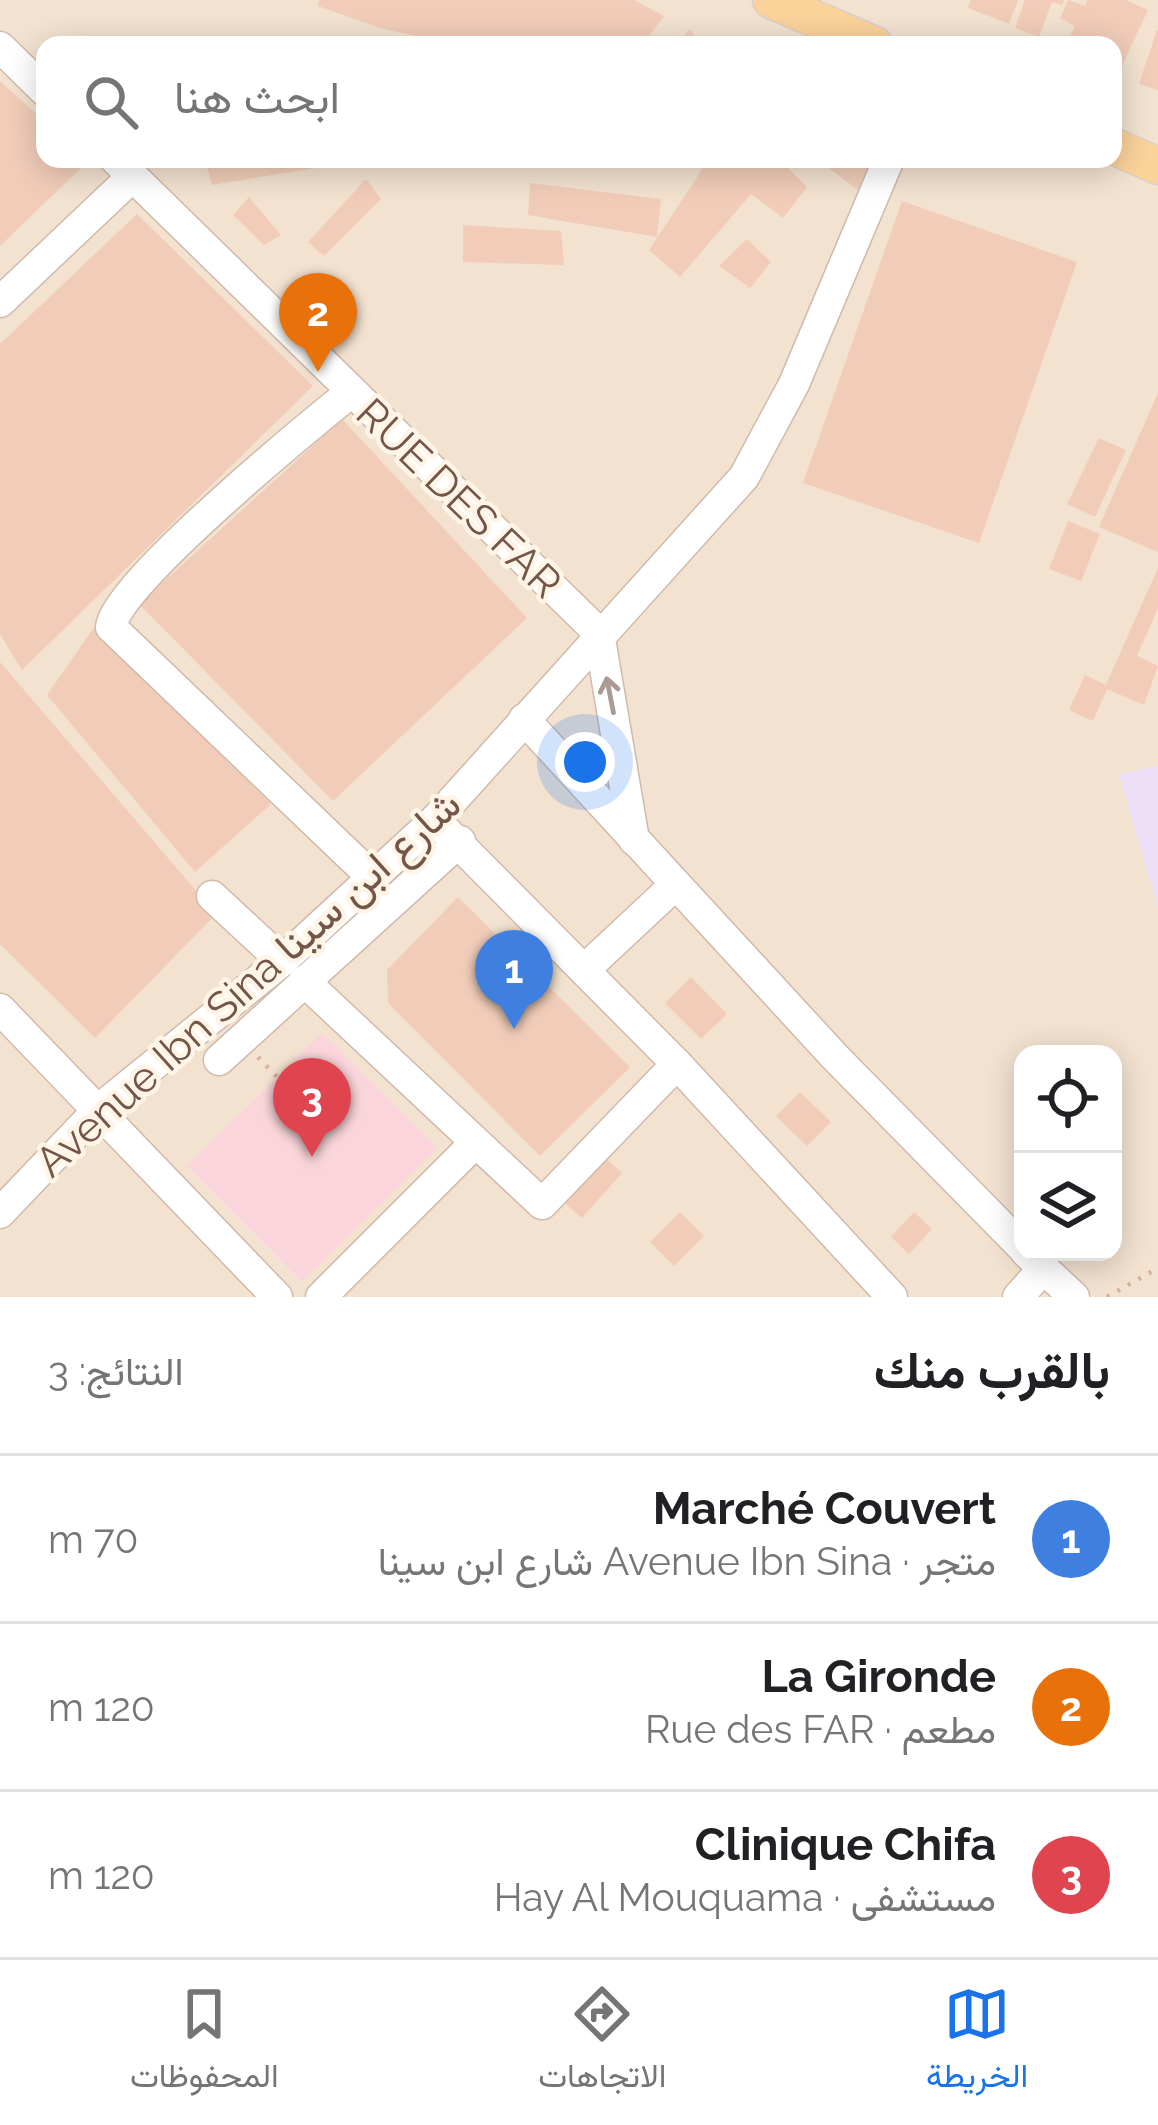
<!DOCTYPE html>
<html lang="ar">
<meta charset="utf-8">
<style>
:root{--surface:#fff;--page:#f6f6f6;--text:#202124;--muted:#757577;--line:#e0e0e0;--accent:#1a73e8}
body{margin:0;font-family:Raleway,Vazirmatn,sans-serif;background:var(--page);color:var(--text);direction:rtl}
.controls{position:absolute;right:36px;bottom:36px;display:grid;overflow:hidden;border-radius:24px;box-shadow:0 6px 30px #0003}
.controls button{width:108px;height:108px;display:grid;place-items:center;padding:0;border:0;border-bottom:3px solid var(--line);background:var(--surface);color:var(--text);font:60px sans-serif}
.you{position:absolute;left:585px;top:762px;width:42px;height:42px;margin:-30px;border:9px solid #fff;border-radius:50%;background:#1a73e8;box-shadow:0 0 0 18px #1a73e833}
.badge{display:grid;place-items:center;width:78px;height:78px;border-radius:50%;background:var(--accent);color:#fff;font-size:39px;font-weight:700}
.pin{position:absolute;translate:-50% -99px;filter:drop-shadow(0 3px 6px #0008)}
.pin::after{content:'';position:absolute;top:63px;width:42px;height:36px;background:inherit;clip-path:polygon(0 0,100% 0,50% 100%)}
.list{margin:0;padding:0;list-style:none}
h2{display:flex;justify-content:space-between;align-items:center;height:156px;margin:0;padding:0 48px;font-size:51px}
h2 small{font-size:39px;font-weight:400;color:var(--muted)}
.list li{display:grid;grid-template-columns:78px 1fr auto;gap:36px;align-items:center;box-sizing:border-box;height:168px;padding:0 48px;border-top:3px solid var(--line)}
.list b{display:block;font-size:45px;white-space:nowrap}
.list p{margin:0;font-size:39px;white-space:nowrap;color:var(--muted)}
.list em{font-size:39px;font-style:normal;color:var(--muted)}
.icon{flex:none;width:66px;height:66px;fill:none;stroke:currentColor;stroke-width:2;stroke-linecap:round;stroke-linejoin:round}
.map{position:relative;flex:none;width:1158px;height:1297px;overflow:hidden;direction:ltr}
.search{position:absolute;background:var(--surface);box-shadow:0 6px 30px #0003;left:36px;right:36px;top:36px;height:132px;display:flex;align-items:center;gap:30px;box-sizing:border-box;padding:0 42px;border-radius:24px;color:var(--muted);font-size:45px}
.sheet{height:660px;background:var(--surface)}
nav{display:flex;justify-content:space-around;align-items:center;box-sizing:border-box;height:168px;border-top:3px solid var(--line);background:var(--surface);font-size:33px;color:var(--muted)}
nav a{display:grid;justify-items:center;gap:6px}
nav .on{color:var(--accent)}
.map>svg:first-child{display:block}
.residential{fill:#f3e2d0;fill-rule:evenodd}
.education{fill:#eddef8}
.medical{fill:#fad5db}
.building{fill:#f1cdb9}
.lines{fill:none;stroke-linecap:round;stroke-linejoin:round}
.minor-casing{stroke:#cfbaac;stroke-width:33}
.major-casing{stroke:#d8d0cc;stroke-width:39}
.path{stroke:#d5b09d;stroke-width:4.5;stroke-dasharray:3 9;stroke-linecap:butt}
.minor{stroke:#fff;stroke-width:30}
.major{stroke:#fad29a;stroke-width:36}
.oneway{stroke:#ab9a92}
.labels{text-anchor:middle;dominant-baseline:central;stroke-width:9;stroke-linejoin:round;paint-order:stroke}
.street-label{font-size:42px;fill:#735649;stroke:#fff5e7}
</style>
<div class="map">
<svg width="1158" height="1297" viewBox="0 0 1158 1297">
<rect width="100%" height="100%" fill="#fcf0e2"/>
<!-- residential -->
<path class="residential" d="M0,0H1158V1297H0ZM45,45H1113V159H45ZM1023,1054H1113V1252H1023Z"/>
<!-- education -->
<polygon class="education" points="1158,766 1158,908 1119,774"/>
<!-- medical -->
<polygon class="medical" points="322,1033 437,1148 302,1282 187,1166"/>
<!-- building -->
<g class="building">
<polygon points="319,0 634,0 664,16 642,45 455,45 380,28 318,6"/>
<polygon points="971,0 1018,0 1009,24 968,8"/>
<polygon points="1025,0 1064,0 1062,5 1052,2 1039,37 1015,28"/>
<polygon points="1068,0 1085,6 1087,0 1126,0 1148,10 1122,66 1113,62 1113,45 1068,41 1075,26 1060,18"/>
<polygon points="690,29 700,45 676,45"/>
<polygon points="1157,30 1158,30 1158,90 1139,84"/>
<polygon points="0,81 45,122 45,159 80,159 85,164 0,246"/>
<polygon points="205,159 356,159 357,161 212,185"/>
<polygon points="709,159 779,159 807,187 783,218 751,194 680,277 649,250"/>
<polygon points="817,159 871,159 858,190"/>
<polygon points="366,179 381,199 324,256 308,242"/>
<polygon points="530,183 661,199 657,237 528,215"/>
<polygon points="249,197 281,235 264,245 233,215"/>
<polygon points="902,201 1077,262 979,543 803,483"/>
<polygon points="137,214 313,386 22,670 0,634 0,344"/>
<polygon points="463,225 561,231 564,265 463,262"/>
<polygon points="747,239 771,262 750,288 719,266"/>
<polygon points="1158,393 1158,552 1099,527"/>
<polygon points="342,419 527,618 333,801 139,604"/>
<polygon points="1099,438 1126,450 1095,517 1067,504"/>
<polygon points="1068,521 1100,534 1081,581 1049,569"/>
<polygon points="1158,568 1158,608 1137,656 1158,666 1144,705 1107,689 1093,721 1069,710 1085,675 1106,685"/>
<polygon points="97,623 271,804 195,872 47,695"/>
<polygon points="0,662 216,914 95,1038 0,944"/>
<polygon points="458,897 630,1067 540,1156 388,1003 387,970"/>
<polygon points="691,977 727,1014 701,1039 665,1003"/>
<polygon points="800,1092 831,1122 807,1146 776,1116"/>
<polygon points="598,1151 622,1173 582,1218 558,1197"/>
<polygon points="680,1212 704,1236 674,1266 650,1242"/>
<polygon points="914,1212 932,1229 909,1254 891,1237"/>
</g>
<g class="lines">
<!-- minor casing -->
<g class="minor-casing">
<g id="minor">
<polyline points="0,47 45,91"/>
<polyline points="115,159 599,633 634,840"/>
<polyline points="0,302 133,176"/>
<path d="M350,393C309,426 114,586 111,627L371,876"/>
<polyline points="524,719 835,1057 1023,1248"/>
<polyline points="435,820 677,1064 892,1297"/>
<polyline points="212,896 282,961"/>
<polyline points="584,970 674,886"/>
<polyline points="304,981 542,1204 677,1064"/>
<polyline points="0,1009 277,1297"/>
<polyline points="219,1060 460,841"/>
<polyline points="0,1213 98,1110 282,961 435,820 744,477 794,384 889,159"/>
<polyline points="1026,1252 1074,1297"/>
<polyline points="321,1297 475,1143"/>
<polyline points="1018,1297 1043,1269"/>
</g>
</g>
<!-- major casing -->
<g class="major-casing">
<g id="major">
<polyline points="771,0 875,45"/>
<polyline points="1113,146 1158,166"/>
</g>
</g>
<!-- path -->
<g class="path">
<polyline points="258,1057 277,1077"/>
<polyline points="1107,1297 1158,1268"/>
</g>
<!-- minor -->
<use href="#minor" class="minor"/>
<!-- major -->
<use href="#major" class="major"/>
</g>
<!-- one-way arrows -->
<defs><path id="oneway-shaft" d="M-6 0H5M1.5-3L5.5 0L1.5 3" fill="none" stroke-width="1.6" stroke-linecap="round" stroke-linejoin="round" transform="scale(3)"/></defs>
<use class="oneway" href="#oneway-shaft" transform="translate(610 695) rotate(-101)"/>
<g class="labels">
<!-- street labels -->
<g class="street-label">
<text transform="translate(459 498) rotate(44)">RUE DES FAR</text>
<text transform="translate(248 983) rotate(-42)">Avenue Ibn Sina شارع ابن سينا</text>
</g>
</g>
</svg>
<div class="controls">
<button><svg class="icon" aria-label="locate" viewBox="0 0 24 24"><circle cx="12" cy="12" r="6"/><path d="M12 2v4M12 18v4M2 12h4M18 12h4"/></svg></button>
<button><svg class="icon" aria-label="layers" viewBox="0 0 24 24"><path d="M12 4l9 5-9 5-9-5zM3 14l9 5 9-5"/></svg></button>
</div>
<div class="you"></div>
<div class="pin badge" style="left:514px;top:1029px;background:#3f7fe0">1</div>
<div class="pin badge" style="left:318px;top:372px;background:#e8710a">2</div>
<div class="pin badge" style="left:312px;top:1157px;background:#e0444e">3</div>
<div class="search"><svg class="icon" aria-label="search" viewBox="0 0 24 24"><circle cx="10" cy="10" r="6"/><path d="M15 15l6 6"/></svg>ابحث هنا</div>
</div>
<section class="sheet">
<h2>بالقرب منك<small>النتائج: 3</small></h2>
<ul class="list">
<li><span class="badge" style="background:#3f7fe0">1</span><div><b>Marché Couvert</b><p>متجر · Avenue Ibn Sina شارع ابن سينا</p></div><em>70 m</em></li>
<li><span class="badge" style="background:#e8710a">2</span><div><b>La Gironde</b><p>مطعم · Rue des FAR</p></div><em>120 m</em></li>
<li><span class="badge" style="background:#e0444e">3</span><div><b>Clinique Chifa</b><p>مستشفى · Hay Al Mouquama</p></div><em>120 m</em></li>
</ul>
</section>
<nav>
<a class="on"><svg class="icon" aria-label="map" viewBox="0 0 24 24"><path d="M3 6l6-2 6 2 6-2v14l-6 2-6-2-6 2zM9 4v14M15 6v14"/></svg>الخريطة</a>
<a><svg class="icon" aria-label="directions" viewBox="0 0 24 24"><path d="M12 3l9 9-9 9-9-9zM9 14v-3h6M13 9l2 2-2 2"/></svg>الاتجاهات</a>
<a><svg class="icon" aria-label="saved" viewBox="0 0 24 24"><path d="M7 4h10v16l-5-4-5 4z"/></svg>المحفوظات</a>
</nav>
